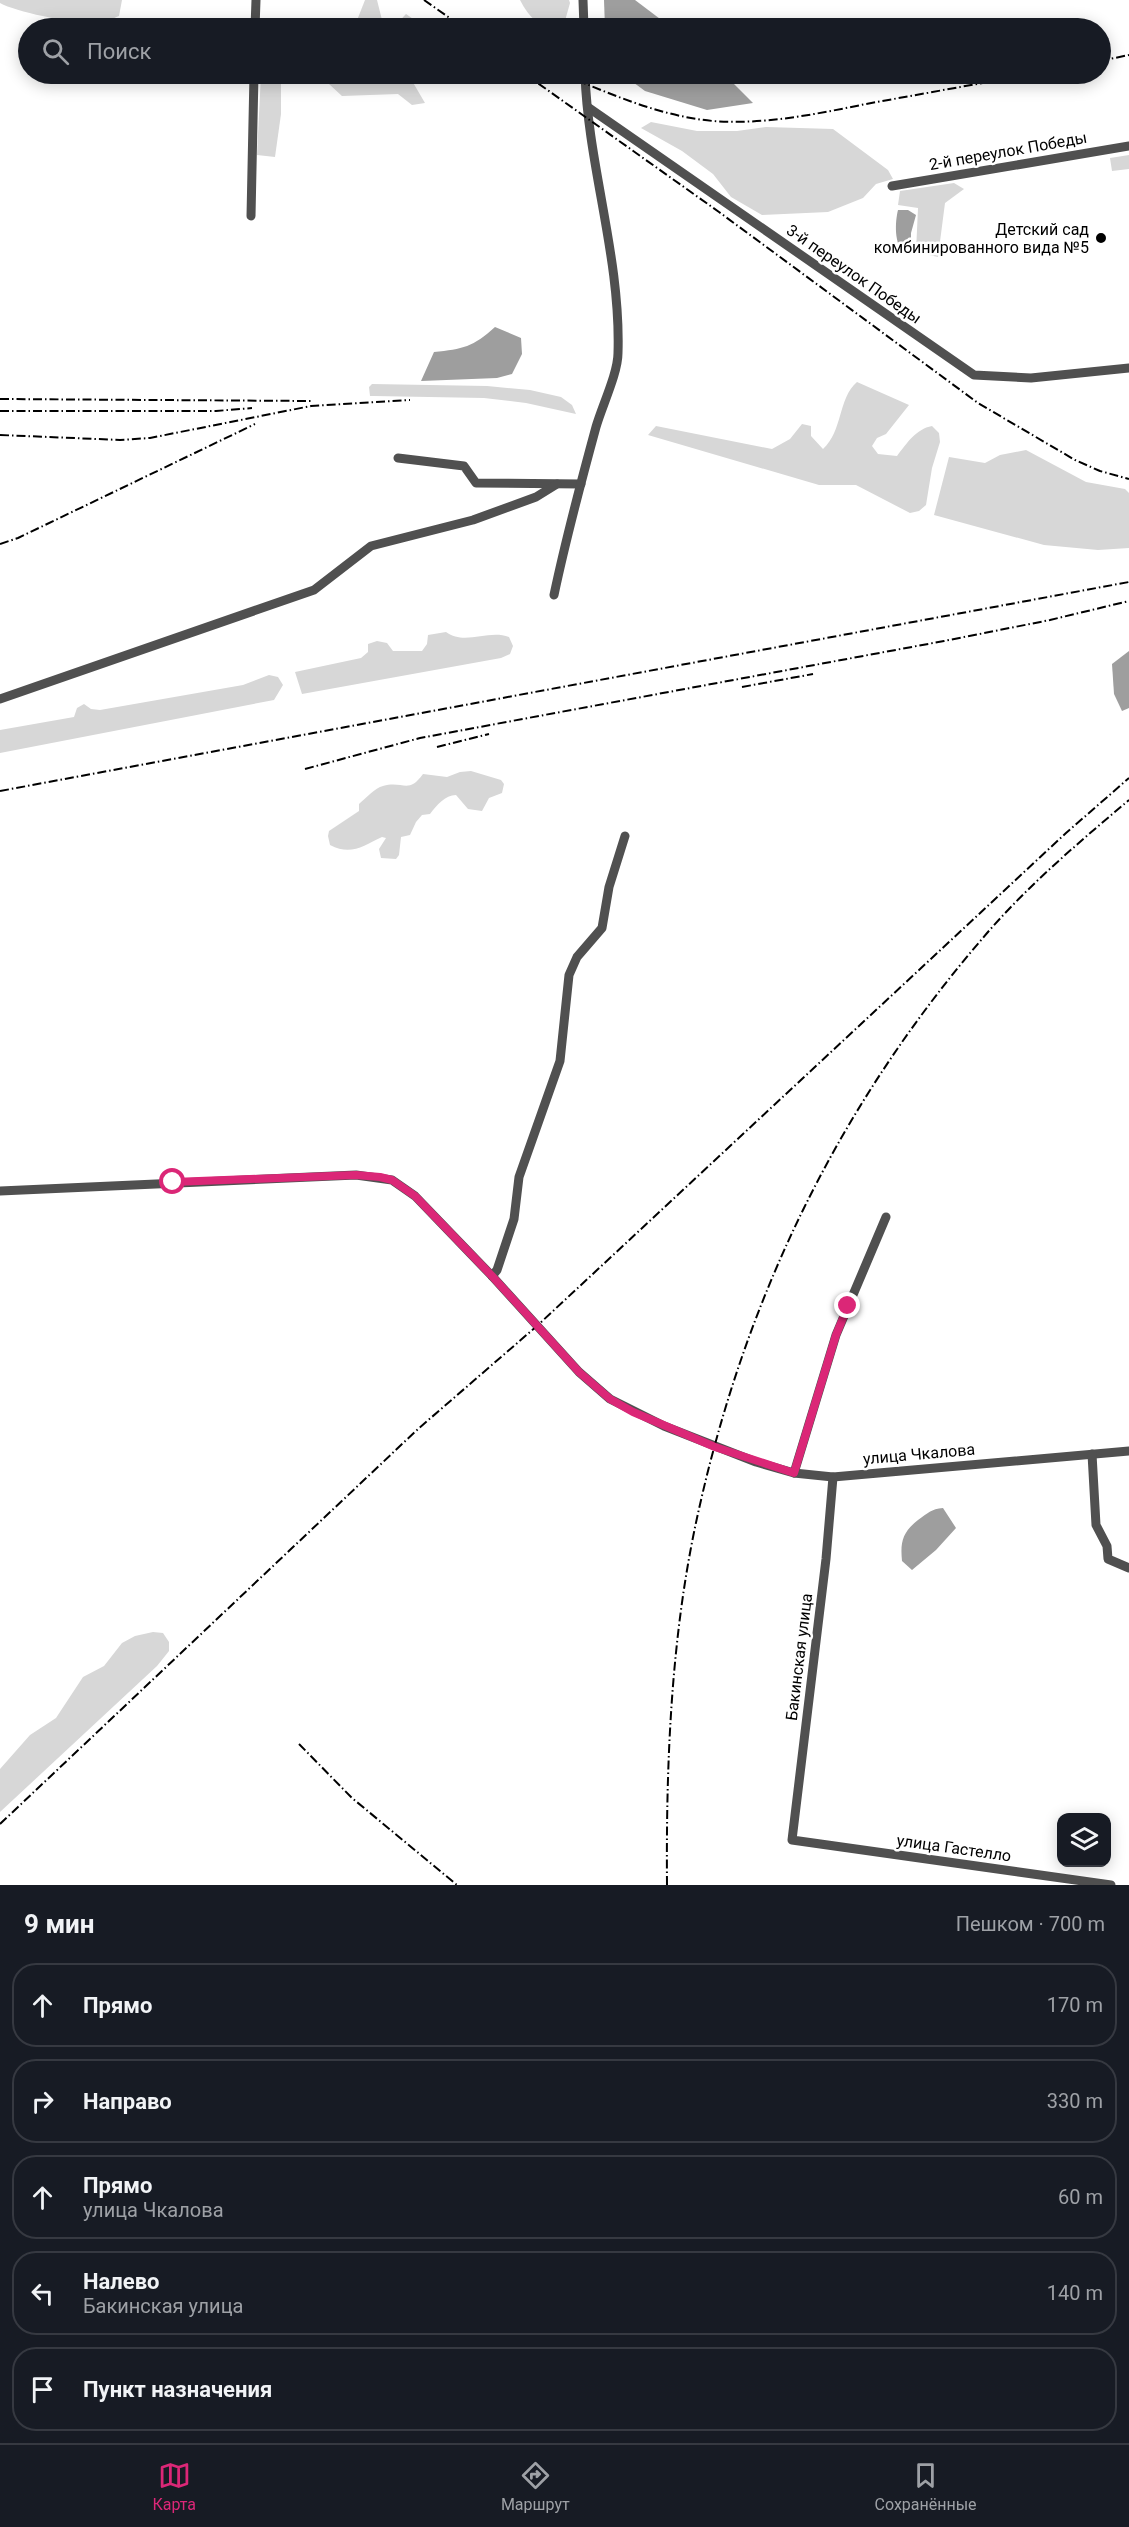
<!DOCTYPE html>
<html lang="ru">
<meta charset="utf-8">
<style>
:root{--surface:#171b24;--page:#20242c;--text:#f1f3f6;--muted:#9ea1a6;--line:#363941;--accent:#db2777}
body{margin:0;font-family:Roboto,sans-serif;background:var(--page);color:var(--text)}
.controls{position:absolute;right:18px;bottom:18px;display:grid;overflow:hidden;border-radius:12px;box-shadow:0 3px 15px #0003}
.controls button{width:54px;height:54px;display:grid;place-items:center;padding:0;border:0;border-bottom:2px solid var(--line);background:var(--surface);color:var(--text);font:30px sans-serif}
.stop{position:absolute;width:18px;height:18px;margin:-14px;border:4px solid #db2777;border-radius:50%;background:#fff}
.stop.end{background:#db2777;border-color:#fff;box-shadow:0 2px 6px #0008}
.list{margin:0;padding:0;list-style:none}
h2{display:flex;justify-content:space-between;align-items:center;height:78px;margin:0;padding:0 24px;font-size:26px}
h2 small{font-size:20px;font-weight:400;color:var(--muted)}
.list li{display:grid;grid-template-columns:39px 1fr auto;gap:18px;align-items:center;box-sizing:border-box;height:84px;margin:0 12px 12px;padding:0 12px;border:2px solid var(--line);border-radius:24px}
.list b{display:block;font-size:22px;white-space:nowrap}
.list p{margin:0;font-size:20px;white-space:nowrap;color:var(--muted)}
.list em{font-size:20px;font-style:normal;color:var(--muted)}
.icon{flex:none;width:33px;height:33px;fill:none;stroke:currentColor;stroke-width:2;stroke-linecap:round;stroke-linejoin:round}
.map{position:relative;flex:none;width:1129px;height:1885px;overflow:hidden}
.search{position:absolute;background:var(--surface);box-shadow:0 3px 15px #0003;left:18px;right:18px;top:18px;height:66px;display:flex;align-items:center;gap:15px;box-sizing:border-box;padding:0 21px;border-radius:33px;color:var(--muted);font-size:22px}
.sheet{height:558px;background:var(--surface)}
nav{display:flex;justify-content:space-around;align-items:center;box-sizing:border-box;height:84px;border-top:2px solid var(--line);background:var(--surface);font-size:16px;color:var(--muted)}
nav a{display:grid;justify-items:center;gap:3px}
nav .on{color:var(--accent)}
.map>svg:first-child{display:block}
.green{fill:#d7d7d7}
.water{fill:#9e9e9e}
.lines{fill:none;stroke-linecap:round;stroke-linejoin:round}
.minor{stroke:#505050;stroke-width:9}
.rail{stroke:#000;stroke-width:2;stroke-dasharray:9 3 1.5 3;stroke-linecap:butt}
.route{stroke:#db2777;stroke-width:8}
.poi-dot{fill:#000;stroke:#fff;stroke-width:2}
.labels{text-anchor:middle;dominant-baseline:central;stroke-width:5;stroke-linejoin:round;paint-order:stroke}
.street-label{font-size:16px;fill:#000;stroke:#fff}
.poi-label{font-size:16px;fill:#000;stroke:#fff;text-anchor:end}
</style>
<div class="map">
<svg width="1129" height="1885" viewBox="0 0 1129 1885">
<rect width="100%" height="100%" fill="#fff"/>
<!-- green -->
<g class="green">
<path d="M0,0H122L119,16C114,18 107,22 101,22C80,25 18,13 0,3Z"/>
<polygon points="365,0 377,0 384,28 354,28"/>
<path d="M520,0H569L570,3L563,28C540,29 530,19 520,0Z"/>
<polygon points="406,14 426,28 393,28"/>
<polygon points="261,74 277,74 281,77 281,114 275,157 257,155"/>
<polygon points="356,74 408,74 425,103 412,105 398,94 342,96 329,84"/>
<polygon points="651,122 697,131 737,131 766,127 833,129 888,170 893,179 876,184 863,198 828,212 762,215 731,197 713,174 682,151 641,128"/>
<polygon points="1129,155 1129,169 1112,171 1110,158"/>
<polygon points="954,183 964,189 945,203 938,257 916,252 918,208 898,205 900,191"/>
<path d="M857,382L909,405L886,434L877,438L872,446L878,454L897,456C907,443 916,429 932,426L939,433L940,442L932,468L926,505L919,511L910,513L856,485H819L648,435L656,426L772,449L790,439L802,424L811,426V436L823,449C843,431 838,398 857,382Z"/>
<polygon points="372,384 487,386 530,390 561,397 572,405 576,414 526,403 484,398 374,396 370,396 369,387"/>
<polygon points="1026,450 1086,482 1125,489 1129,493 1129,548 1098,550 1044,545 934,515 949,457 985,463 1000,455"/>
<path d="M446,632C465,646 488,629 509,637L513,646L510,654L501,658L302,694L295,672L361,658L368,652V644L377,641L387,643L393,651H422L427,644L428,635Z"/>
<polygon points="269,675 278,677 283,685 274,700 0,753 0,730 74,717 77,708 84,704 91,709 100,710 243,685"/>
<path d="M471,771L501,780L504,784L502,793L489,798L482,811L468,809L456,795C445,795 437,805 430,814L422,815L416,822L410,835L401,837L399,855L396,859L381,858L379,849L386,838L382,837C363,846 351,856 330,845L328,836L329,831L359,811V804C366,798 375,788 383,786C403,780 408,795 423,774L447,777L460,772Z"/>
<polygon points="153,1632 163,1633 169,1642 169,1651 157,1666 0,1812 0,1769 30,1735 56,1718 83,1677 104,1666 122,1643 135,1636"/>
</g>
<!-- water -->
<g class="water">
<polygon points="604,0 635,0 672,28 605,28"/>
<polygon points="622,74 724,74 753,103 707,110 645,91"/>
<path d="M898,210H908L916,215L911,233V247L904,253C894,244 895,222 898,210Z"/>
<path d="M495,327L521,338L522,354L512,374L497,378L421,381L434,352C463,349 473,347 495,327Z"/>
<polygon points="1129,651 1129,708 1122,711 1114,694 1112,664"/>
<path d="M943,1508L956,1528L936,1550L912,1570L902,1561C900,1541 903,1532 918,1520C928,1513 931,1509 943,1508Z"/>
</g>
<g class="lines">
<!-- minor -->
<g class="minor">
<polyline points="583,0 584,28"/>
<polyline points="255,28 256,0"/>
<polyline points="589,108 974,375 1031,378 1129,368"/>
<polyline points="892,186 1129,146"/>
<polyline points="251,216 254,74"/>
<polyline points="398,458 464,466 476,483 581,484"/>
<path d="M554,595C566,538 581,482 596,427C602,406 618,373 618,353C621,258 588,166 585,74"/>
<polyline points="0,699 314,590 371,546 473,520 536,497 557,484"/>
<polyline points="0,1191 356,1175 392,1180 415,1196 492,1276 579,1372 610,1399 664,1426 756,1462 794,1473 833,1477 1129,1451"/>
<polyline points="492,1276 497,1270 514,1219 519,1177 560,1061 569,975 577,957 602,928 609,887 625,836"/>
<polyline points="1092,1454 1096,1525 1107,1546 1108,1559 1129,1568"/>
<polyline points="794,1473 836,1335 886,1217"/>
<polyline points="833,1477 826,1559 792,1840 1111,1885"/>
</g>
<!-- rail -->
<g class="rail">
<polyline points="424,0 464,28"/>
<polyline points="1100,61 1129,55"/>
<polyline points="525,74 719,212 978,403 1075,460 1100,471 1129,479"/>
<path d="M562,74C611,94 659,116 713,121C765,125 816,114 866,104C921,94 977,84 1032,74"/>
<polyline points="0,399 312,401"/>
<polyline points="0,411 216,411 252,408"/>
<polyline points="0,435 120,440 150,438 311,406 410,400"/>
<polyline points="0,544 18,538 255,424"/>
<polyline points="742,687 813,674"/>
<polyline points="437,747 489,734"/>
<polyline points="305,769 420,738 944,641 1050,620 1129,601"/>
<polyline points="0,791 1129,582"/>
<polyline points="299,1744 352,1798 457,1885"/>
<polyline points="0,1824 418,1429 538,1325 1066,833 1129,778"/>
<path d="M667,1885C666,1763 671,1637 697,1518C744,1301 837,1108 982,939C1025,888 1078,843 1129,800"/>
</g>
</g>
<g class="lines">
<!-- route -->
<polyline class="route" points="173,1182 356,1175 380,1177 392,1180 415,1196 492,1276 579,1372 610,1399 633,1412 715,1447 794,1473 836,1335 848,1306"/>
</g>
<!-- markers -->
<circle class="poi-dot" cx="1101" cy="238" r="6"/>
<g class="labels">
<!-- street labels -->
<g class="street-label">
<text transform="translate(1008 151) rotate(-10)">2-й переулок Победы</text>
<text transform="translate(854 274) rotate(35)">3-й переулок Победы</text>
<text transform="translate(919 1454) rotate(-5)">улица Чкалова</text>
<text transform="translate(799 1657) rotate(-83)">Бакинская улица</text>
<text transform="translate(954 1848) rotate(8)">улица Гастелло</text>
</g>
<!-- poi labels -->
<g class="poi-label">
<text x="1089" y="229">Детский сад<tspan x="1089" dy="18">комбинированного вида №5</tspan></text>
</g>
</g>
</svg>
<div class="controls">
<button><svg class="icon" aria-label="layers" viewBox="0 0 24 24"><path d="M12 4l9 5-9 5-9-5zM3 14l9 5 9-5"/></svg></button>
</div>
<div class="stop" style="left:173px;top:1182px"></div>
<div class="stop end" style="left:848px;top:1306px"></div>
<div class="search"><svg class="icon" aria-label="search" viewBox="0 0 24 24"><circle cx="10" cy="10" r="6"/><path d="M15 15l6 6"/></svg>Поиск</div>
</div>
<section class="sheet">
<h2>9 мин<small>Пешком · 700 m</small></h2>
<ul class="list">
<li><svg class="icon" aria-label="ahead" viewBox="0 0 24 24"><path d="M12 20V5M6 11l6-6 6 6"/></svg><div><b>Прямо</b></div><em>170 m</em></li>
<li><svg class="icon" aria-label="right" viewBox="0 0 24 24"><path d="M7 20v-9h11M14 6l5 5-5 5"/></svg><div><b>Направо</b></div><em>330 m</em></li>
<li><svg class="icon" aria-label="ahead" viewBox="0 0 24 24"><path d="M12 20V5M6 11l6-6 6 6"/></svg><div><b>Прямо</b><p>улица Чкалова</p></div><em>60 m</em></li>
<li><svg class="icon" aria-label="left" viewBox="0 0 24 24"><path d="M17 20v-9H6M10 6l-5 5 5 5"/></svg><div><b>Налево</b><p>Бакинская улица</p></div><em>140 m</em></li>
<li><svg class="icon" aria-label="arrive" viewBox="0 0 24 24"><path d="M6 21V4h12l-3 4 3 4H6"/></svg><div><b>Пункт назначения</b></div></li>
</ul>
</section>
<nav>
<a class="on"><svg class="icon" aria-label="map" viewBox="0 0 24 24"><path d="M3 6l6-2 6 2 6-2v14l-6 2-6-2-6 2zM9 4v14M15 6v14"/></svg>Карта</a>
<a><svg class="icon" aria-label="directions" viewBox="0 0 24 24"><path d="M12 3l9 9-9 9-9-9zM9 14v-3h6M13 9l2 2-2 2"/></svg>Маршрут</a>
<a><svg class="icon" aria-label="saved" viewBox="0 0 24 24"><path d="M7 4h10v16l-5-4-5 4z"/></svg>Сохранённые</a>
</nav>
